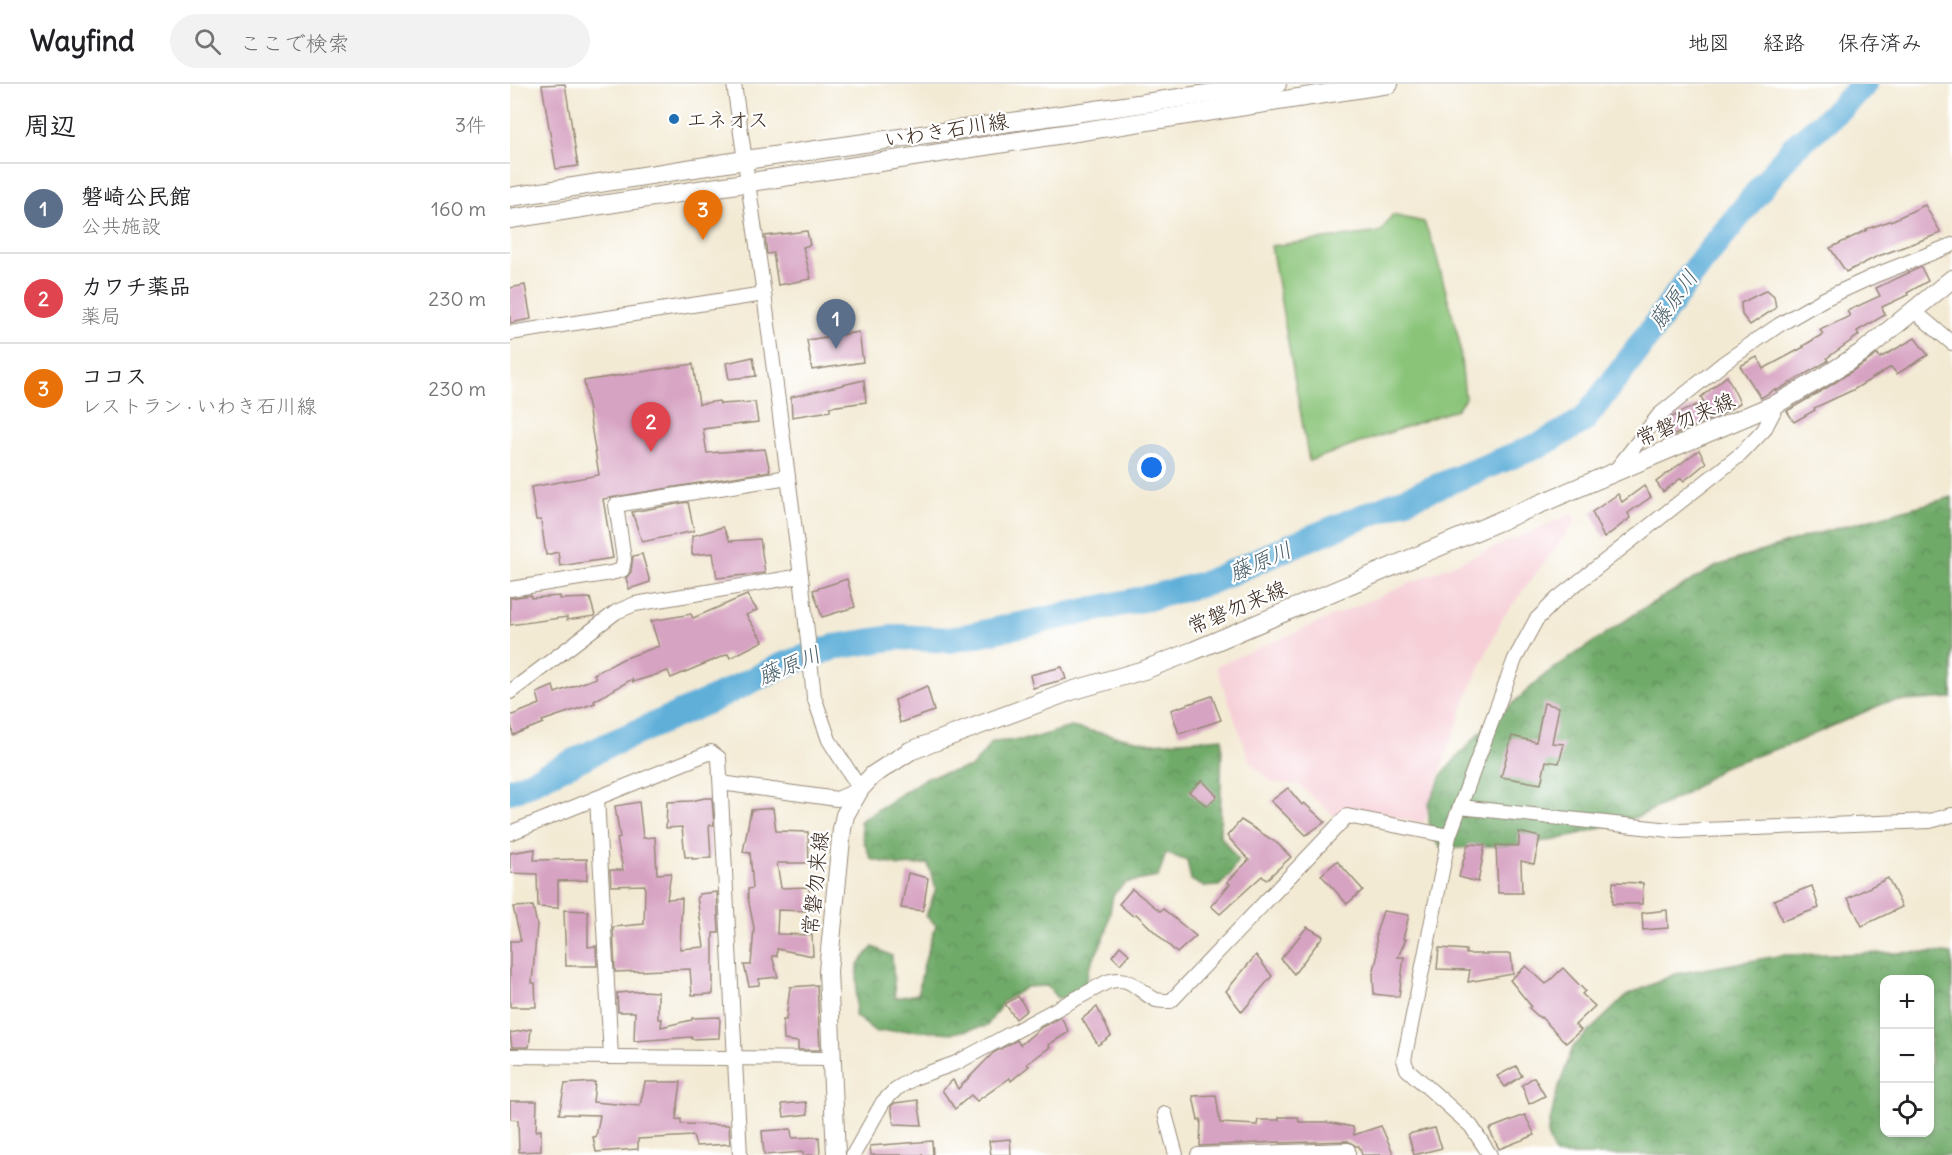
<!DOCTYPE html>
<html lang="ja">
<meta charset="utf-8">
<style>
:root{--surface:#fff;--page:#f2f2f2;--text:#202124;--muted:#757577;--line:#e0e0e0;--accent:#111827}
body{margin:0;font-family:Delius,"Klee One",sans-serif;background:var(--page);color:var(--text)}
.controls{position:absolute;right:18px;bottom:18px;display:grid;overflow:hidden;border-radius:12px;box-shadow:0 3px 9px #0003}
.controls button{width:54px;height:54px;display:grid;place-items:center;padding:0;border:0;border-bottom:2px solid var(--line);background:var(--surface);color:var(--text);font:30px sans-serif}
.you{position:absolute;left:642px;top:384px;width:21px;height:21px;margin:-15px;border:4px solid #fff;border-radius:50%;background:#1a73e8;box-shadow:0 0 0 9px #1a73e833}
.badge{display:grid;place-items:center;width:39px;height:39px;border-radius:50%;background:var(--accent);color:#fff;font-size:20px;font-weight:700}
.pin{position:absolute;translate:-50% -50px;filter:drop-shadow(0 2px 3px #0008)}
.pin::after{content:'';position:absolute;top:32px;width:21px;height:18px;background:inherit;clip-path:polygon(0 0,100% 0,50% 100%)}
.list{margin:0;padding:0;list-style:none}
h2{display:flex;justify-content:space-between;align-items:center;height:78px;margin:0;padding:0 24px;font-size:26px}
h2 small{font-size:20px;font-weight:400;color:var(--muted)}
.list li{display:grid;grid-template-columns:39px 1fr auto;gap:18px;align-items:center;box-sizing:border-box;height:90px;padding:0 24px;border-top:2px solid var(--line)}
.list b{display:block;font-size:22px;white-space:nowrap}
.list p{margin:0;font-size:20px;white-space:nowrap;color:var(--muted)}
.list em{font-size:20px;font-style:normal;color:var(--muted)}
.icon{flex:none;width:33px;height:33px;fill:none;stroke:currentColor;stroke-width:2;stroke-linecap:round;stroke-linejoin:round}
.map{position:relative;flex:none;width:1442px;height:1071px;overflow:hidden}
header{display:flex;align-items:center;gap:36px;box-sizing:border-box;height:84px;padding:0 30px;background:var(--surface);border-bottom:2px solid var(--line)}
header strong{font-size:28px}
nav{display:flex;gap:33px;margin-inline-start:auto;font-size:21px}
.search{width:420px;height:54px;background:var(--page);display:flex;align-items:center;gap:15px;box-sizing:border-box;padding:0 21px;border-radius:33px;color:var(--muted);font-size:22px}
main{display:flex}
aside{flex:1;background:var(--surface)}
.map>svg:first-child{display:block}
.built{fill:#f6cfd7}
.forest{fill:url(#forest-crowns);stroke:#556a44;stroke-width:1.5;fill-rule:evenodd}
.pitch{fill:#8ac479;stroke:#62774c;stroke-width:1.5}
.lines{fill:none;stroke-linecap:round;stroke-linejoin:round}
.river{stroke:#5eafd9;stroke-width:26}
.building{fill:#d7a3c2}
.minor-casing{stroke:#978a79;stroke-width:16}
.major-casing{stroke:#978a79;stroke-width:20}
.minor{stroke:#fff;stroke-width:14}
.major{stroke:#fff;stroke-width:18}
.poi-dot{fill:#1f6fb2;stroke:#fff;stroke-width:2}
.labels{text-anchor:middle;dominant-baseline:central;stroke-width:4.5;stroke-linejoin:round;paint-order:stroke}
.poi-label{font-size:21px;fill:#3b2a1e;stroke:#fff;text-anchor:start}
.street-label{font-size:21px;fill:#3b2a1e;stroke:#fff}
.water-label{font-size:22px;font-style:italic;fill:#495f69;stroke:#fff}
</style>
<header>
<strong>Wayfind</strong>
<div class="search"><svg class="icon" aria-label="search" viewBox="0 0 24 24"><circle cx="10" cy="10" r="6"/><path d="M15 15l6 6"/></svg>ここで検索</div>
<nav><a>地図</a><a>経路</a><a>保存済み</a></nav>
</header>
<main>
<aside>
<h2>周辺<small>3件</small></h2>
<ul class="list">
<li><span class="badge" style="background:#5c6f8a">1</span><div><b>磐崎公民館</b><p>公共施設</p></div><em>160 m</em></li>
<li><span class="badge" style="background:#e0444e">2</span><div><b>カワチ薬品</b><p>薬局</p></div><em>230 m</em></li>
<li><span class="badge" style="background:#e8710a">3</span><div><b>ココス</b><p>レストラン · いわき石川線</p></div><em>230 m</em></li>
</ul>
</aside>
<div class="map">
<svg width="1442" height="1071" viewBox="0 0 1442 1071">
<defs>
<pattern id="forest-crowns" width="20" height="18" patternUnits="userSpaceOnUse" patternTransform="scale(1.5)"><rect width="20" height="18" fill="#6faa69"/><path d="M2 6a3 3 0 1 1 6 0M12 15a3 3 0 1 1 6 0" fill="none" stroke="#5c8b56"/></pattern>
</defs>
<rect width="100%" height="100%" fill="#fff"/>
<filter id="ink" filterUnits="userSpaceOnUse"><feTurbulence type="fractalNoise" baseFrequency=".0167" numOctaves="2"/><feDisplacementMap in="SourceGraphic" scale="12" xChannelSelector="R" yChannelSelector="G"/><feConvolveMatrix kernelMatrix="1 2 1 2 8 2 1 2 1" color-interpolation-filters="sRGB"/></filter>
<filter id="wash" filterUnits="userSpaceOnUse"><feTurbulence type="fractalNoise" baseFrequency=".008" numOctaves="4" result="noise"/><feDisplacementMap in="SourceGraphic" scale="24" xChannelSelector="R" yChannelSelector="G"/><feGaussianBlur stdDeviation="1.35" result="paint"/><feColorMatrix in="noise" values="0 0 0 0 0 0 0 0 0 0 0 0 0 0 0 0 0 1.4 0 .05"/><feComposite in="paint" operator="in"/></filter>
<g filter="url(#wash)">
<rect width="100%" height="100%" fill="#f3ead4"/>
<!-- built -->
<polygon class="built" points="1064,429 1065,438 993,533 963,598 941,655 914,739 845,725 831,738 789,701 761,698 740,678 706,582"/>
<!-- forest -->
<g class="forest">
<polygon points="1442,413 1442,614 1377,618 1284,659 1215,682 1175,710 1129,732 1076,748 1046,756 999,761 932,765 920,751 918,721 933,689 970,648 1037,589 1137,522 1207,482 1298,452"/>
<polygon points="561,643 642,659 712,654 710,751 728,776 720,791 709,802 694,803 681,796 677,777 656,769 648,793 615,799 603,811 596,850 579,884 574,911 547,914 537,902 516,903 493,918 477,942 443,949 399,946 366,948 345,932 348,880 363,863 382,872 385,914 408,910 413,883 426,841 416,832 426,805 418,780 390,782 361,775 354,758 350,737 417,693 462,683 482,658 520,655"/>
<path d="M1424,868L1442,870V1071H1045L1037,1051L1046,1011L1063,963L1116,912L1165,890L1273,871ZM1374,896H1420V1048H1374Z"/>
</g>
<!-- pitch -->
<polygon class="pitch" points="882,131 914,138 924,163 949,256 955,314 947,325 799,377 761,162 871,148"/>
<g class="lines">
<!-- river -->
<polyline class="river" points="0,707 11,703 96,662 203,615 271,582 324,563 388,553 440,556 642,513 697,499 788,459 1032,360 1074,336 1121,274 1191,178 1284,63 1316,37 1355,0"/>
</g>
<g id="blocks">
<!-- building -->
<g class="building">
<polygon points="55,0 68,82 46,85 32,1"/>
<polygon points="1415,121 1431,149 1366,173 1336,188 1320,164 1357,146 1356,145 1383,136"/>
<polygon points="297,147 300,161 293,163 301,195 268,201 263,169 257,170 255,152"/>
<polygon points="1411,183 1418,197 1397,209 1398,211 1372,223 1375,231 1347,247 1349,251 1317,274 1318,277 1266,307 1265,305 1251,314 1230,282 1247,273 1253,285 1294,263 1293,262 1313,250 1310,246 1340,232 1337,227 1370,212 1366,204"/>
<polygon points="15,201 21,235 0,239 0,204"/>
<polygon points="1257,206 1264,212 1266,224 1240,241 1232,231 1231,219"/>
<polygon points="349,248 353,278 302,286 297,256"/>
<polygon points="1405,254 1418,271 1387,290 1381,283 1343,306 1304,324 1305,326 1284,338 1277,327 1318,303 1368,270 1370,274"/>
<polygon points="243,273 246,292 219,295 216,279"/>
<polygon points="183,280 189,320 209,317 210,320 245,318 248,338 193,345 197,369 255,365 260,387 93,415 103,474 50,482 48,468 36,471 31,436 26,436 21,403 89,391 74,297"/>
<polygon points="1217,292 1230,319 1211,331 1152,356 1149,346 1155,337 1173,327 1194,318 1191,313"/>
<polygon points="354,296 356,318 320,323 320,327 282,333 281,313"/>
<polygon points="1189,366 1196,379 1174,397 1171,394 1153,408 1146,398"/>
<polygon points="1134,402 1141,413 1118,429 1120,434 1094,454 1082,428 1108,410 1112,418"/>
<polygon points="178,418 184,447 132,458 122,428"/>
<polygon points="213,443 220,457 250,455 255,489 207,494 203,469 182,471 182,452"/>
<polygon points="132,470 140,498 119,505 116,494 121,488 123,472"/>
<polygon points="337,495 345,523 312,533 303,506"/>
<polygon points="21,511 21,514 50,512 50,515 80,514 85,532 57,536 57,533 0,541 0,514"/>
<polygon points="237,511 247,526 236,531 253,557 220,574 218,570 161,594 158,587 123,598 122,595 84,617 85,619 32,637 33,639 3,651 0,632 30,620 27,609 43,602 45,609 86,594 84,590 113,575 149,562 141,537 181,530 183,534"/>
<polygon points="552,583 556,595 523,604 520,591"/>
<polygon points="417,602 424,627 390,639 385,616"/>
<polygon points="702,612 711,636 669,650 661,626"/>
<polygon points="1034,619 1049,623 1042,659 1054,660 1049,679 1036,677 1031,700 991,693 1002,652 1026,658"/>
<polygon points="692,696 707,712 697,722 679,708"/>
<polygon points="778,704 792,721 794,719 815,738 796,751 761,717"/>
<polygon points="195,714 202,714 204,741 199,741 201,774 182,775 182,773 175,773 172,743 156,744 157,718 181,717"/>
<polygon points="129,718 133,754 145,753 147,790 161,789 157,815 172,814 170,865 194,863 187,813 189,813 189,810 207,808 209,849 203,849 203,910 182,911 180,885 105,888 103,843 134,840 135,801 101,802 100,786 113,786 107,755 110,754 105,722"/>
<polygon points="263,724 266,747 298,748 299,779 267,779 271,804 299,803 300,827 268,826 267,850 302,851 303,872 267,865 267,872 262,872 268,893 249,895 249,901 239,902 234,881 241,881 244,844 238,814 238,805 243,804 240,769 233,768 241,726"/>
<polygon points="731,736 767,759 781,773 756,796 752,792 710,830 701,822 720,800 717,798 739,776 717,752"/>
<polygon points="1009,748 1030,753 1024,780 1011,777 1012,809 988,809 986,761 1009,762"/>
<polygon points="958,760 975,761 968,798 949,793"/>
<polygon points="25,765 24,776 77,775 77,796 48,797 48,824 28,823 27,790 0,789 0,769"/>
<polygon points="827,777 853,806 837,820 811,791"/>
<polygon points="398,789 418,794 413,827 391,824"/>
<polygon points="1378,794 1392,823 1352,842 1338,814"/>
<polygon points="1103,798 1133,799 1132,820 1102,820"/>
<polygon points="1302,802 1309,824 1272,837 1264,816"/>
<polygon points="622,805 650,827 653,825 686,852 667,869 626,830 623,832 609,820"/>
<polygon points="23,822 27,841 22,899 25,899 26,923 0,923 0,857 11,857 3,823"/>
<polygon points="54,826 78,827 78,863 86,862 87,882 56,882"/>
<polygon points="1157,826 1158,844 1133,846 1132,829"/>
<polygon points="873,827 899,831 893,855 896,855 888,873 894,873 889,913 864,910 863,890 867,874 866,849"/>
<polygon points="797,843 813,852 784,890 771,875"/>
<polygon points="610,862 619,870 610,880 602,872"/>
<polygon points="929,864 956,866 956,870 1001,870 1003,890 958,898 960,886 927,885"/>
<polygon points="746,871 762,892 732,928 716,907"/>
<polygon points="1016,882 1036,900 1053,884 1075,907 1072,910 1085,922 1065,941 1071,946 1056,959 1031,933 1030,934 1019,924 1021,922 1000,896"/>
<polygon points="307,901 310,966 288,966 288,958 274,956 273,936 276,936 280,903"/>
<polygon points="132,907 148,908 148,935 152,935 151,943 182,936 182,934 210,933 209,954 182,955 182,953 124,957 125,928 108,928 107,909"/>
<polygon points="508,912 517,926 506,935 495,920"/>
<polygon points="587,923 601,952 588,961 572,935"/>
<polygon points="551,933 559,948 538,961 540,963 517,980 519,982 501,997 500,994 467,1017 461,1011 445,1025 432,1006 443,996 448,1005 483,969 507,956 510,961 532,943"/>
<polygon points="21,945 19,963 2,963 0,949"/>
<polygon points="1006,982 1012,992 995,1003 987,992"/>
<polygon points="1024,993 1035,1012 1019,1020 1012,1001"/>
<polygon points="85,998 83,1018 130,1022 135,998 171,998 166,1036 171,1035 171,1040 219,1041 220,1060 186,1062 183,1052 128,1055 128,1065 86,1068 83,1053 86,1053 90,1031 49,1030 55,1000"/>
<polygon points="706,1011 710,1039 747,1041 748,1036 769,1036 769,1033 788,1033 789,1038 816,1038 843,1043 844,1051 871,1042 884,1071 852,1071 849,1062 846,1062 838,1057 770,1059 770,1058 690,1062 691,1035 688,1036 683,1012"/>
<polygon points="408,1016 412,1041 384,1040 381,1022 385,1019"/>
<polygon points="0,1017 27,1017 26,1047 31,1046 31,1067 9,1068 8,1036 0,1035"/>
<polygon points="296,1018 298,1030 274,1033 272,1020"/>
<polygon points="1015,1031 1025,1051 989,1065 979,1045"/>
<polygon points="925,1044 932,1064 904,1071 898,1050"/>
<polygon points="281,1045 282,1054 309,1053 310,1071 293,1071 293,1068 254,1071 252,1047"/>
<polygon points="500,1055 501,1071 481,1071 479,1057"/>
<polygon points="422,1057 423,1071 361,1071 360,1062"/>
</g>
</g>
</g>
<g filter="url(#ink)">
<use href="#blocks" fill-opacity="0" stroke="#978a79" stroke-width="1.5"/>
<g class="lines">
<!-- minor casing -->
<g class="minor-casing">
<g id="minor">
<polyline points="1404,227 1442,259"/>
<polyline points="0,249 254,210"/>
<polyline points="1105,387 1149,331 1215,278 1269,241 1314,215 1366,191 1442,161"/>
<polyline points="0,505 101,489 112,486 114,475 106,421 278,393"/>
<polyline points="0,608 106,528 125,520 291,492"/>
<polyline points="211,699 327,715 350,705 319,656 304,613 291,492 254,210 224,0"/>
<polyline points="87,714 101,973"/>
<polyline points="950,723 1169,747 1420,737 1442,731"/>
<polyline points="0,749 201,668 209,674 230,1071"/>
<polyline points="0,972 321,975"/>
<polyline points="655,1030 666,1071"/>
<path d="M343,1071L373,1018L386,1005L404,994L446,979L597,898C621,890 627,907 646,916C650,917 656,917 661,917L837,732L939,752"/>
<polyline points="688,1071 838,1066 838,1071"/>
<polyline points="980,1071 961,1042 897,985 894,976 939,752 1005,575 1026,536 1048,514 1231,370 1254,346 1268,319"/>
</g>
</g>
<!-- major casing -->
<g class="major-casing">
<g id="major">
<polyline points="0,113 235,76 767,0"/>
<polyline points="0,135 879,0"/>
<polyline points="326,1071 318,887 332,745 335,731 350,705 363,691 400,667 561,607 634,586 683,567 1268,319 1312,294 1354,267 1442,195"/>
</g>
</g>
<!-- minor -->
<use href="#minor" class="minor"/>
<!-- major -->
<use href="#major" class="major"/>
</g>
</g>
<!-- markers -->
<circle class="poi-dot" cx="164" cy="35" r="6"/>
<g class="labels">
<!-- poi labels -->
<g class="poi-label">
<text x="176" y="35">エネオス</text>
</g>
<!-- street labels -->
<g class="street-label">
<text transform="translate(436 46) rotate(-9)">いわき石川線</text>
<text transform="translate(1175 335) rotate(-23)">常磐勿来線</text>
<text transform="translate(727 523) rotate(-23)">常磐勿来線</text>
<text transform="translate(305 799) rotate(-84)">常磐勿来線</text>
</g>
<!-- water labels -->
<g class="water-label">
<text transform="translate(1163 215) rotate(-54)">藤原川</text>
<text transform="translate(750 477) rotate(-23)">藤原川</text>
<text transform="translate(279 581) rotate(-22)">藤原川</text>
</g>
</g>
</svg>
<div class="controls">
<button>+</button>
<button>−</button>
<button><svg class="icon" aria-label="locate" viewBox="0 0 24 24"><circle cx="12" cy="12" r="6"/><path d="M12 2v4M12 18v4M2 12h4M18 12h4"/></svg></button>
</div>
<div class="you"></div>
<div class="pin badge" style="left:326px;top:265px;background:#5c6f8a">1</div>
<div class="pin badge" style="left:141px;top:368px;background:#e0444e">2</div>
<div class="pin badge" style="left:193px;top:156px;background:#e8710a">3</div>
</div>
</main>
